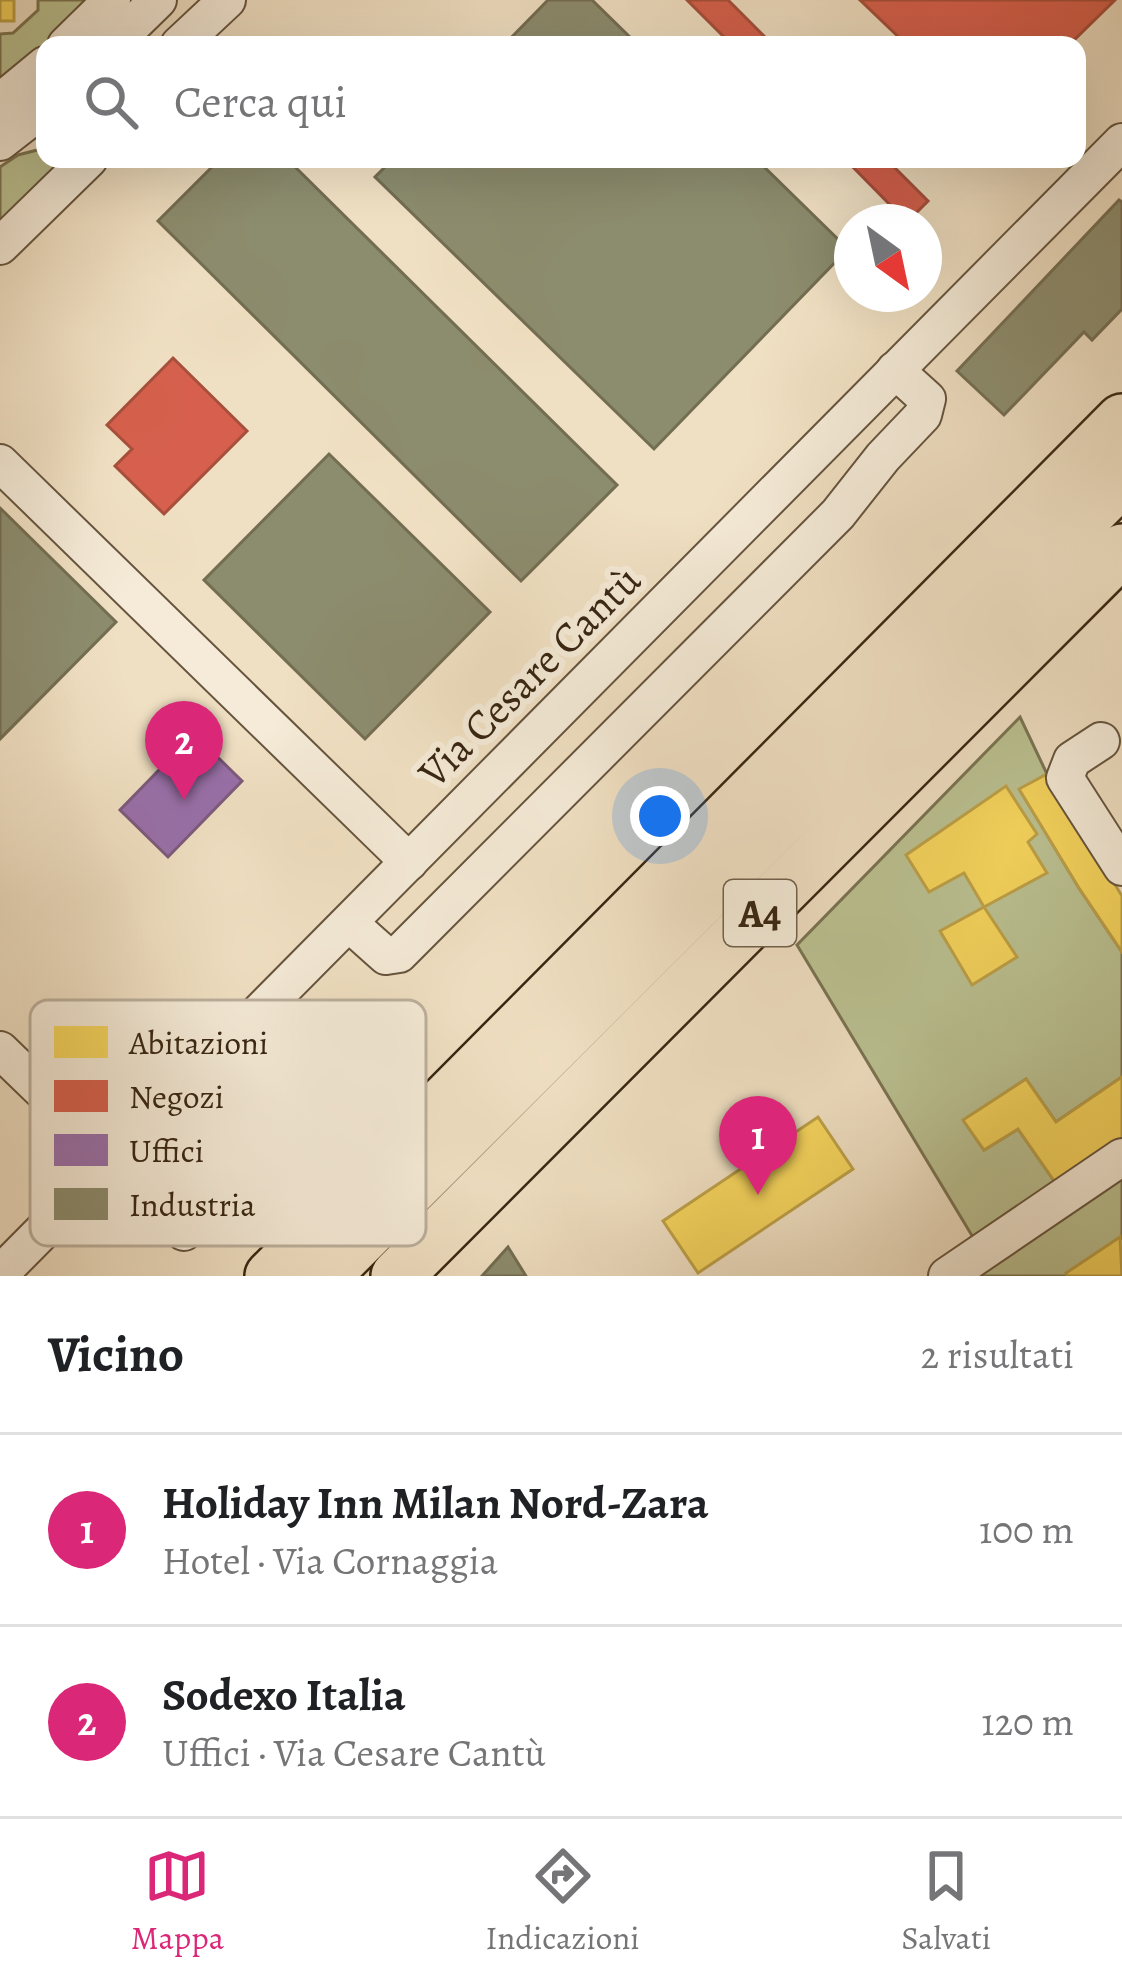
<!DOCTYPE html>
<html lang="it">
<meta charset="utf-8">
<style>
:root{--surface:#fff;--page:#f2f2f2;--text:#202124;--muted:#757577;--line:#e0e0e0;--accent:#db2777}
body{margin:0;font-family:Alegreya,serif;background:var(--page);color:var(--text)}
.compass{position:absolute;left:834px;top:204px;width:108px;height:108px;border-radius:50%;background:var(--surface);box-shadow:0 12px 48px #0002;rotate:147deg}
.you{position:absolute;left:660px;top:816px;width:42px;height:42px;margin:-30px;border:9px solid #fff;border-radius:50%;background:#1a73e8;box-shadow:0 0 0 18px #1a73e833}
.badge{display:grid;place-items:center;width:78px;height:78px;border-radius:50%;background:var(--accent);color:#fff;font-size:39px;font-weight:700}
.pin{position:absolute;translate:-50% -99px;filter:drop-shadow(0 3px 6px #0008)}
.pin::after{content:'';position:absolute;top:63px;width:42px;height:36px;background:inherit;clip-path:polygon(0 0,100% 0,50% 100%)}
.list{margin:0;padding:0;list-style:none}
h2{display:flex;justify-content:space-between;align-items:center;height:156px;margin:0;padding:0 48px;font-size:51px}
h2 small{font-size:39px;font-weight:400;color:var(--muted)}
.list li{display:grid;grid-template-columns:78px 1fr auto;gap:36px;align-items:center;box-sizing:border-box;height:192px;padding:0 48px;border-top:3px solid var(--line)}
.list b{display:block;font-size:45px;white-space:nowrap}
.list p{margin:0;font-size:39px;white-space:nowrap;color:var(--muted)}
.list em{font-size:39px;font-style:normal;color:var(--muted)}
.icon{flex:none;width:66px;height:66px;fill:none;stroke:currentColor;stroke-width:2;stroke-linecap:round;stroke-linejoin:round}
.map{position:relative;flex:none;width:1122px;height:1276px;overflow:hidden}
.search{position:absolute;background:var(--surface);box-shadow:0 12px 48px #0002;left:36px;right:36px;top:36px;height:132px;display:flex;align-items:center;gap:30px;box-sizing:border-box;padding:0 42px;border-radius:24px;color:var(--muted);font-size:45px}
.sheet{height:540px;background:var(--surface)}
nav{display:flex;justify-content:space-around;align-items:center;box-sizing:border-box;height:168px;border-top:3px solid var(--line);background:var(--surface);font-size:33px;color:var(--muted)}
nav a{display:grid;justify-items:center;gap:6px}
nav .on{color:var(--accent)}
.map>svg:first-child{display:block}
.green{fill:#bbc293;stroke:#7a7452;stroke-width:3}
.homes{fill:#f6d55c;stroke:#bda046;stroke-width:3}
.shops{fill:#d6604d;stroke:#a74f3b;stroke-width:3}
.offices{fill:#9970ab;stroke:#7c5a7d;stroke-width:3}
.industry{fill:#8c8c6e;stroke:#736d52;stroke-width:3}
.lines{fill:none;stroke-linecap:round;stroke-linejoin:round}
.minor-casing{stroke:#66543e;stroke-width:40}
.highway-casing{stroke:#382612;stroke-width:56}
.minor{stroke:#f5ebd8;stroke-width:36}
.highway{stroke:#f0e0c3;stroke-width:51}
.labels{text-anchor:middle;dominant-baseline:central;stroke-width:12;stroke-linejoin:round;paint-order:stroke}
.shield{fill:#f5ebd8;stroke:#71614d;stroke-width:3}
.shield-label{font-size:39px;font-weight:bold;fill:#382612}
.street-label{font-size:42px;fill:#382612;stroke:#f5ebd8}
.key{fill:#f5ebd8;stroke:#bcb09d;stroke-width:3}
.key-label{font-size:33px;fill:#382612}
</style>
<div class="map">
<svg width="1122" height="1276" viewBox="0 0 1122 1276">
<rect width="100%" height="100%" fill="#f0e0c3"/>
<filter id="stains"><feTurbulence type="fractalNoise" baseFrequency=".00167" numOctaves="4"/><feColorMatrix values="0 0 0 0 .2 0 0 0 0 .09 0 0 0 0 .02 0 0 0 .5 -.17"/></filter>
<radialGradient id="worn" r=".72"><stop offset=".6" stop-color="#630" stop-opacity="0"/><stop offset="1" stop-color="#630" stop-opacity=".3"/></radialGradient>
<!-- green -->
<g class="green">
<polygon points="38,0 94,0 48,45 45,45 45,48 0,83 0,34 13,33 38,10"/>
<polygon points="45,148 45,159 65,159 0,222 0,167 18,155"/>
<polygon points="1020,717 1047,774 1020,790 1079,888 1122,952 1122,1077 1056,1122 1026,1079 964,1121 984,1150 1018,1129 1057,1185 974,1239 797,945"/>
<polygon points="1122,1165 1122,1238 1068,1276 959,1276"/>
</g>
<!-- homes -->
<g class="homes">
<rect x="0" y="0" width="14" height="21"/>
<polygon points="1047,774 1122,896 1122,952 1079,888 1019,789"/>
<polygon points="1006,786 1037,834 1028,842 1047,873 984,907 964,873 929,892 906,855"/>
<polygon points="984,907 1017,957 972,985 940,931"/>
<polygon points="1122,1077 1122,1140 1057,1185 1018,1129 984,1150 963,1120 1026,1079 1056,1122"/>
<polygon points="818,1117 853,1169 698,1273 663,1221"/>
<polygon points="1120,1237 1122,1276 1068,1276 1066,1273"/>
</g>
<!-- shops -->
<g class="shops">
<polygon points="687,0 728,0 773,45 732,45"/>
<polygon points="860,0 1115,0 1069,45 907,45"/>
<polygon points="845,159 886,159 928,201 907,222"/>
<polygon points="173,358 247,431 164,514 115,466 132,449 107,425"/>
</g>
<!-- offices -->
<polygon class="offices" points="194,734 242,781 168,857 120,810"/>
<!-- industry -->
<g class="industry">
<polygon points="548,0 592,0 638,45 504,45"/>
<polygon points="220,159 287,159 617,485 521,581 158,221"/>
<polygon points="393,159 756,159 848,249 654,449 375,177"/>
<polygon points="1119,200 1122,202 1122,309 1092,340 1084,332 1004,415 957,371"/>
<polygon points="329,454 490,612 365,739 204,580"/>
<polygon points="0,508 116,622 0,739"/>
<polygon points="508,1247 526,1276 482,1276"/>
</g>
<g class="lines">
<!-- minor casing -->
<g class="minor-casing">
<g id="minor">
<polyline points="66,45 112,0"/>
<polyline points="112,45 158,0"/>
<polyline points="179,45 227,0"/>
<polyline points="0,102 45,65"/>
<polyline points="0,142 45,107"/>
<polyline points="0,246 89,159"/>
<polyline points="0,463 409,862"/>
<polyline points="1101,741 1072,760 1065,778 1122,867"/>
<polyline points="349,923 386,956 399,954 838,514 883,457 923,415 927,399 895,370"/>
<polyline points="0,1050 114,1160 184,1232"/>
<polyline points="0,1274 1122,142"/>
<polyline points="947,1276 1122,1157"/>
</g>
</g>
<!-- highway casing -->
<g class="highway-casing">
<g id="highway">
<polyline points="271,1276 1122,420"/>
<polyline points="324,1276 1122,480"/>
<polyline points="397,1276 1122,550"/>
</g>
</g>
<!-- minor -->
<use href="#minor" class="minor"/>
<!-- highway -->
<use href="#highway" class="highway"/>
</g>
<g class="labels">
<!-- shield labels -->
<rect class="shield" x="724" y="880" width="72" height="66" rx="9"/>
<g class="shield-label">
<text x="760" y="913">A4</text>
</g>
<!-- street labels -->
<g class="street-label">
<text transform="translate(529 676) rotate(-45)">Via Cesare Cantù</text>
</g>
</g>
<!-- legend -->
<rect x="30" y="1000" width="396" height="246" rx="18" class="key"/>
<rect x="54" y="1026" width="54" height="32" fill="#f6d55c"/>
<rect x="54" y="1080" width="54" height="32" fill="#d6604d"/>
<rect x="54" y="1134" width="54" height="32" fill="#9970ab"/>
<rect x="54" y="1188" width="54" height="32" fill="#8c8c6e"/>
<g class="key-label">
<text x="129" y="1054">Abitazioni</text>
<text x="129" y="1108">Negozi</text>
<text x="129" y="1162">Uffici</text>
<text x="129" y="1216">Industria</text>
</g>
<rect width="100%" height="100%" filter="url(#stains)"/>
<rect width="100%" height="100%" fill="url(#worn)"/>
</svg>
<svg class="compass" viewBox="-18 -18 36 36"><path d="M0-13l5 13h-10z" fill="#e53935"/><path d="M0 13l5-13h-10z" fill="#757577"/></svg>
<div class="you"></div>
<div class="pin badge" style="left:758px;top:1195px">1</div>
<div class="pin badge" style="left:184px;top:800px">2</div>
<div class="search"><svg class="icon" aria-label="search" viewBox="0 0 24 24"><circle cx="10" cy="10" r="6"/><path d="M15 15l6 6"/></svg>Cerca qui</div>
</div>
<section class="sheet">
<h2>Vicino<small>2 risultati</small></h2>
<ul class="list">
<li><span class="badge">1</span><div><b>Holiday Inn Milan Nord-Zara</b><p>Hotel · Via Cornaggia</p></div><em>100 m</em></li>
<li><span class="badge">2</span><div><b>Sodexo Italia</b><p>Uffici · Via Cesare Cantù</p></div><em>120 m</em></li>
</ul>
</section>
<nav>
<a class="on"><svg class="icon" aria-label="map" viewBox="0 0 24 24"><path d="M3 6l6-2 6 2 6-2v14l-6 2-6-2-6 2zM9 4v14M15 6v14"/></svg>Mappa</a>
<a><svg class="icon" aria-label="directions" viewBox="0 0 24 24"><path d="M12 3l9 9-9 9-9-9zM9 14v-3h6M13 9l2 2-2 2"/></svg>Indicazioni</a>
<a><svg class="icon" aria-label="saved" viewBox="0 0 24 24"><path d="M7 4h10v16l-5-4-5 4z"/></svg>Salvati</a>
</nav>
